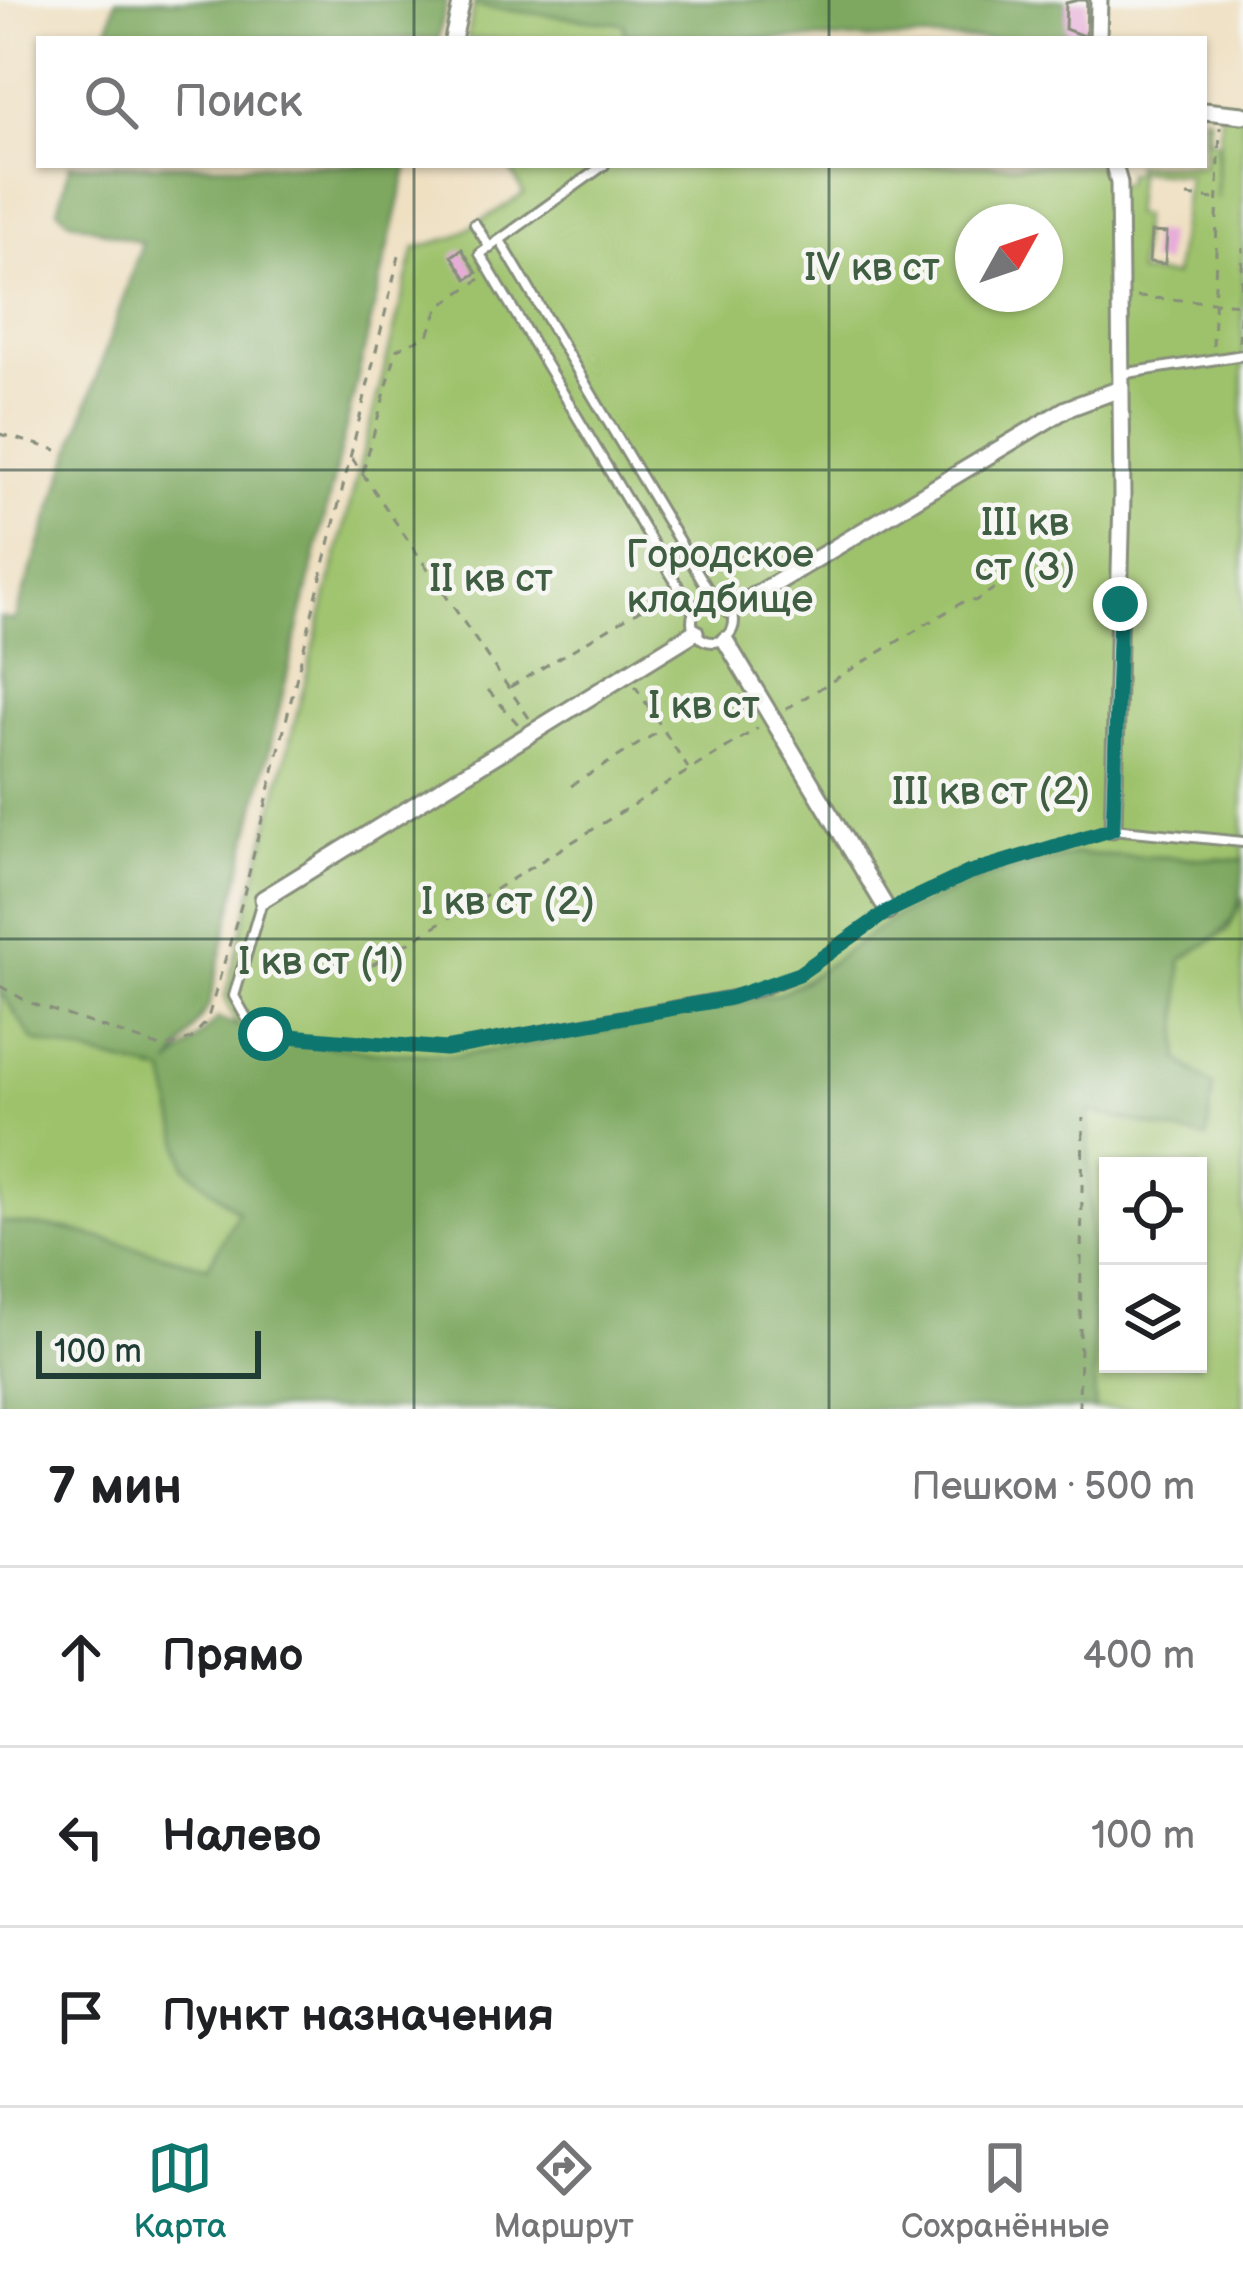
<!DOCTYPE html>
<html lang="ru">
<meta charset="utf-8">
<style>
:root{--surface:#fff;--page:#f6f6f6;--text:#202124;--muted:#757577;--line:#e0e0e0;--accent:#0f766e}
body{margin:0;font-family:"Balsamiq Sans",sans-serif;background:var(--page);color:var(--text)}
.controls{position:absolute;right:36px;bottom:36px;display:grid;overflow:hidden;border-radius:0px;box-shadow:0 3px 9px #0004}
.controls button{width:108px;height:108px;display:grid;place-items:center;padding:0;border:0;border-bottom:3px solid var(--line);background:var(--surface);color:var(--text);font:60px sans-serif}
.compass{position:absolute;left:955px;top:204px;width:108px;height:108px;border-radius:50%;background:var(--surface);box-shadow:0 3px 9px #0004;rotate:50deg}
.scale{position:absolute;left:36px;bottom:30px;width:225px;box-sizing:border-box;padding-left:12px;border:6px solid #1f3d34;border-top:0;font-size:33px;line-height:42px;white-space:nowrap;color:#1f3d34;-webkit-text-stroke:9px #f6f6f2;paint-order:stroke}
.stop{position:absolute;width:36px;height:36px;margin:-27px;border:9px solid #0f766e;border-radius:50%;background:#fff}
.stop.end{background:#0f766e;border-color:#fff;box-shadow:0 3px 12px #0008}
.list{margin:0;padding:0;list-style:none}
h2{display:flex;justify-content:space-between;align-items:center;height:156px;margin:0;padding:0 48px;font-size:51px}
h2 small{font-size:39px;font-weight:400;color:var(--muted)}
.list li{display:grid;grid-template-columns:78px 1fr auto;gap:36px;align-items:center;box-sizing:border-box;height:180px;padding:0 48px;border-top:3px solid var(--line)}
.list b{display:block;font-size:45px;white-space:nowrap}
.list em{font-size:39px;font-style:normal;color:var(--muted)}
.icon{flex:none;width:66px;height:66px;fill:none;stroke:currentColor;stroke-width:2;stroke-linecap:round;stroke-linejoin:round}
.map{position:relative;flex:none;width:1243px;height:1409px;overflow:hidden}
.search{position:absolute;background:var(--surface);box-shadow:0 3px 9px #0004;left:36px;right:36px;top:36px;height:132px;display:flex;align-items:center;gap:30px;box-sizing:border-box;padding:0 42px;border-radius:0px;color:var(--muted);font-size:45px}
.sheet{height:696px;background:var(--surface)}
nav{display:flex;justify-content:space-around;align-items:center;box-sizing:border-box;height:168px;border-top:3px solid var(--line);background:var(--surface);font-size:33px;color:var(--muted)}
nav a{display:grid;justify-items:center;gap:6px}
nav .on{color:var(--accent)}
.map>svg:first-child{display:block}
.green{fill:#9ec26c;stroke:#5e8050;stroke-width:3;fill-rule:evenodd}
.forest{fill:#7ea860;stroke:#4e724a;stroke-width:3}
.building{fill:#e7acd9}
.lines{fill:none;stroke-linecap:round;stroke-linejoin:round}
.lane-casing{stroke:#878e7b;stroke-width:14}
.street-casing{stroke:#878e7b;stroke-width:21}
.path{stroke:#878e7b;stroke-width:3;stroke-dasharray:9 9;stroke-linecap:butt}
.lane{stroke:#fff;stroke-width:8}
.street{stroke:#fff;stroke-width:15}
.route{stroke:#0f766e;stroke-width:15}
.grid{fill:none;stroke:#1f3d34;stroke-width:3;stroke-opacity:0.55}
.labels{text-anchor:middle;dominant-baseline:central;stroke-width:9;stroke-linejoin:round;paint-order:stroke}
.park-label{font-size:39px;fill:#3f5e42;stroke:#f6f6f2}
</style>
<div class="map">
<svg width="1243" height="1409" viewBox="0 0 1243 1409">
<rect width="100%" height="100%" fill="#f6f6f2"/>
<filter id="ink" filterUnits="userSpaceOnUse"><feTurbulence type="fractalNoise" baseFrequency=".00833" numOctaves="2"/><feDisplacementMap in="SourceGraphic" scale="24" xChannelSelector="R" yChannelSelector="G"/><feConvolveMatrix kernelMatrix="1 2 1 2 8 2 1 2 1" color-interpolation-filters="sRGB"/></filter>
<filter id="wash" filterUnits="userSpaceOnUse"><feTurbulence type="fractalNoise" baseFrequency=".004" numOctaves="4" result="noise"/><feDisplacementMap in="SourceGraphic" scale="48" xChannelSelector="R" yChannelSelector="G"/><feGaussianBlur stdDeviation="2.7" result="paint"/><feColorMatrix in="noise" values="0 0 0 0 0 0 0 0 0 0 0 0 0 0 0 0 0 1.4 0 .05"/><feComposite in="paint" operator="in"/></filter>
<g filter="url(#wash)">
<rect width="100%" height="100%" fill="#efe0c2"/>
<!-- green -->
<g class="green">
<polygon points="474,6 625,24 624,33 671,39 467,39"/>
<path d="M1204,100L1243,105V860L1076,854L989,876L779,994L548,1042L456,1056L370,1052L238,1029L225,997L415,248L455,237L524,194L508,165H1097L1113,183L1125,184L1127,173L1137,174L1133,215L1142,216L1138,273L1174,276L1188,175L1135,171V165H1204V116L1209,117V140L1217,142V199L1221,109L1204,106ZM973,222H1045V294H973Z"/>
<path d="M1243,898V1409H1095L1088,1111L1207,1138L1179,1060L1181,960L1228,930ZM1108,1166H1198V1364H1108Z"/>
<polygon points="0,991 34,1041 165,1073 185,1166 238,1212 208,1267 66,1229 0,1222"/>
</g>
<!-- forest -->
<g class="forest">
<polygon points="116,0 447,0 438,39 105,39"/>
<polygon points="475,0 1066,0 1066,39 671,39 624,33 624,24 474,6"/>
<path d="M70,165H408L209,1005L170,1066L218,1018L266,1037L370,1052L456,1056L548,1042L779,994L805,981L896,916L989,876L1075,854L1243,860C1243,921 1230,929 1181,960L1179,1060L1213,1086L1207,1139L1088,1111L1095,1409H0V1222L66,1229L208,1267L238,1212L185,1166L165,1073L34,1041L0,991V617L14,621L142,243L68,220L58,210Z"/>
</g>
<g id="blocks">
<!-- building -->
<g class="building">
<polygon points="1078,0 1087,0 1086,37 1065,29 1066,3"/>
<polygon points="1151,232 1167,233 1165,264 1149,262"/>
<polygon points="462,249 477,273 467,279 452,256"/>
</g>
</g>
</g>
<g filter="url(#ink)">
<use href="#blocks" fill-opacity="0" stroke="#878e7b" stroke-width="3"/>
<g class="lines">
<!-- lane casing -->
<g class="lane-casing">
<g id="lane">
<polyline points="604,165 480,254 693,611"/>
<polyline points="475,224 490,248"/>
<polyline points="501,242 713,598"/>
<polyline points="1121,374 1243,355"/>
<circle cx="713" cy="621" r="21"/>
<polyline points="262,901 234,996 247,1019 265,1034 445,1049 759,991 799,974 888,911 968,873 1113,829 1243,842"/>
</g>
</g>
<!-- street casing -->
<g class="street-casing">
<g id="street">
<polyline points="453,39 462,0"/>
<polyline points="1098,39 1099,0"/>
<polyline points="1204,111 1243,115"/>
<polyline points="731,610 1066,409 1120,389"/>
<polyline points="725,640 888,911"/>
<polyline points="1113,829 1122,498 1119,183 1114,165"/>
<polyline points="263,899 695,632"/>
</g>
</g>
<!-- path -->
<g class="path">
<polyline points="1187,196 1215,199"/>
<polyline points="1137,297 1243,304"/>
<polyline points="1239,342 1243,248"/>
<polyline points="1213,346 1220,127"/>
<polyline points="0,434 57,450"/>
<polyline points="352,458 529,718"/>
<polyline points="363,472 397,349 428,335 439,307 480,279"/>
<polyline points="635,686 688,768"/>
<polyline points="510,687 667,594"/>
<polyline points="488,690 518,724"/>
<polyline points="786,709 966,600 975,601 995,588"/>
<polyline points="571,786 661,730"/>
<polyline points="372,965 758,728"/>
<polyline points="0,986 28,1002 164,1048 191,1039 207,1021 242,902 400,252"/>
<polyline points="1079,1409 1083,1118"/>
</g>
<!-- lane -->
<use href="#lane" class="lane"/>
<!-- street -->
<use href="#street" class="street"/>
</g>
</g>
<g class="lines" filter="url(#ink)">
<!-- route -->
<polyline class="route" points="265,1034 445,1049 730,998 799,974 888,911 968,873 1113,829 1120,604"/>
</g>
<!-- grid -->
<path class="grid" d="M414,0V39M829,0V39M414,165V1409M829,165V1409M0,470H1243M0,939H1243"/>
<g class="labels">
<!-- park labels -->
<g class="park-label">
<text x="872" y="268">IV кв ст</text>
<text x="1025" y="523">III кв<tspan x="1025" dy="45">ст (3)</tspan></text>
<text x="720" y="555">Городское<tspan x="720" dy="45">кладбище</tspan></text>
<text x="491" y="579">II кв ст</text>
<text x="704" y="706">I кв ст</text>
<text x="991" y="792">III кв ст (2)</text>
<text x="508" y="902">I кв ст (2)</text>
<text x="321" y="962">I кв ст (1)</text>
</g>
</g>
</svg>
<div class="controls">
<button><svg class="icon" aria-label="locate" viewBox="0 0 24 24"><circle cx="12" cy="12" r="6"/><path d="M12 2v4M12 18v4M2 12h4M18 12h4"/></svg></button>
<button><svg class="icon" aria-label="layers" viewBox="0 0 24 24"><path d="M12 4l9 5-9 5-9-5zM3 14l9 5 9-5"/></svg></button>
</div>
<svg class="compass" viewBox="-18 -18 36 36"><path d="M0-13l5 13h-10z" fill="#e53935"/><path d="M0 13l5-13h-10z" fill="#757577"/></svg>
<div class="scale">100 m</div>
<div class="stop" style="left:265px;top:1034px"></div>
<div class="stop end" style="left:1120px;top:604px"></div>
<div class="search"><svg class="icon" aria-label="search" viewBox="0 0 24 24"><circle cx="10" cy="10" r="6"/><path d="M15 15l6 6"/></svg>Поиск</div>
</div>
<section class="sheet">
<h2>7 мин<small>Пешком · 500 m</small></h2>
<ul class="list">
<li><svg class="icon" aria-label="ahead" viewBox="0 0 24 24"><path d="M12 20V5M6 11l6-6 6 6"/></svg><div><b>Прямо</b></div><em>400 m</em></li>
<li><svg class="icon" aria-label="left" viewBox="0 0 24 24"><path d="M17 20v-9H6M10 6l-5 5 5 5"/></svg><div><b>Налево</b></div><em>100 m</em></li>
<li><svg class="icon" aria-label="arrive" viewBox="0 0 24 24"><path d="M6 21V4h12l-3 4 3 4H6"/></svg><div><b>Пункт назначения</b></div></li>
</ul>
</section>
<nav>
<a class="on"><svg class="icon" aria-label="map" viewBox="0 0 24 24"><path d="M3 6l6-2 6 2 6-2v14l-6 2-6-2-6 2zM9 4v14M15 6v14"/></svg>Карта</a>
<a><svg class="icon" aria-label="directions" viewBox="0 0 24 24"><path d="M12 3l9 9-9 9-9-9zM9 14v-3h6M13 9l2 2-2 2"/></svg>Маршрут</a>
<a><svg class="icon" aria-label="saved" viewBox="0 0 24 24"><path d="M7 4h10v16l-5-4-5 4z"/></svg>Сохранённые</a>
</nav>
